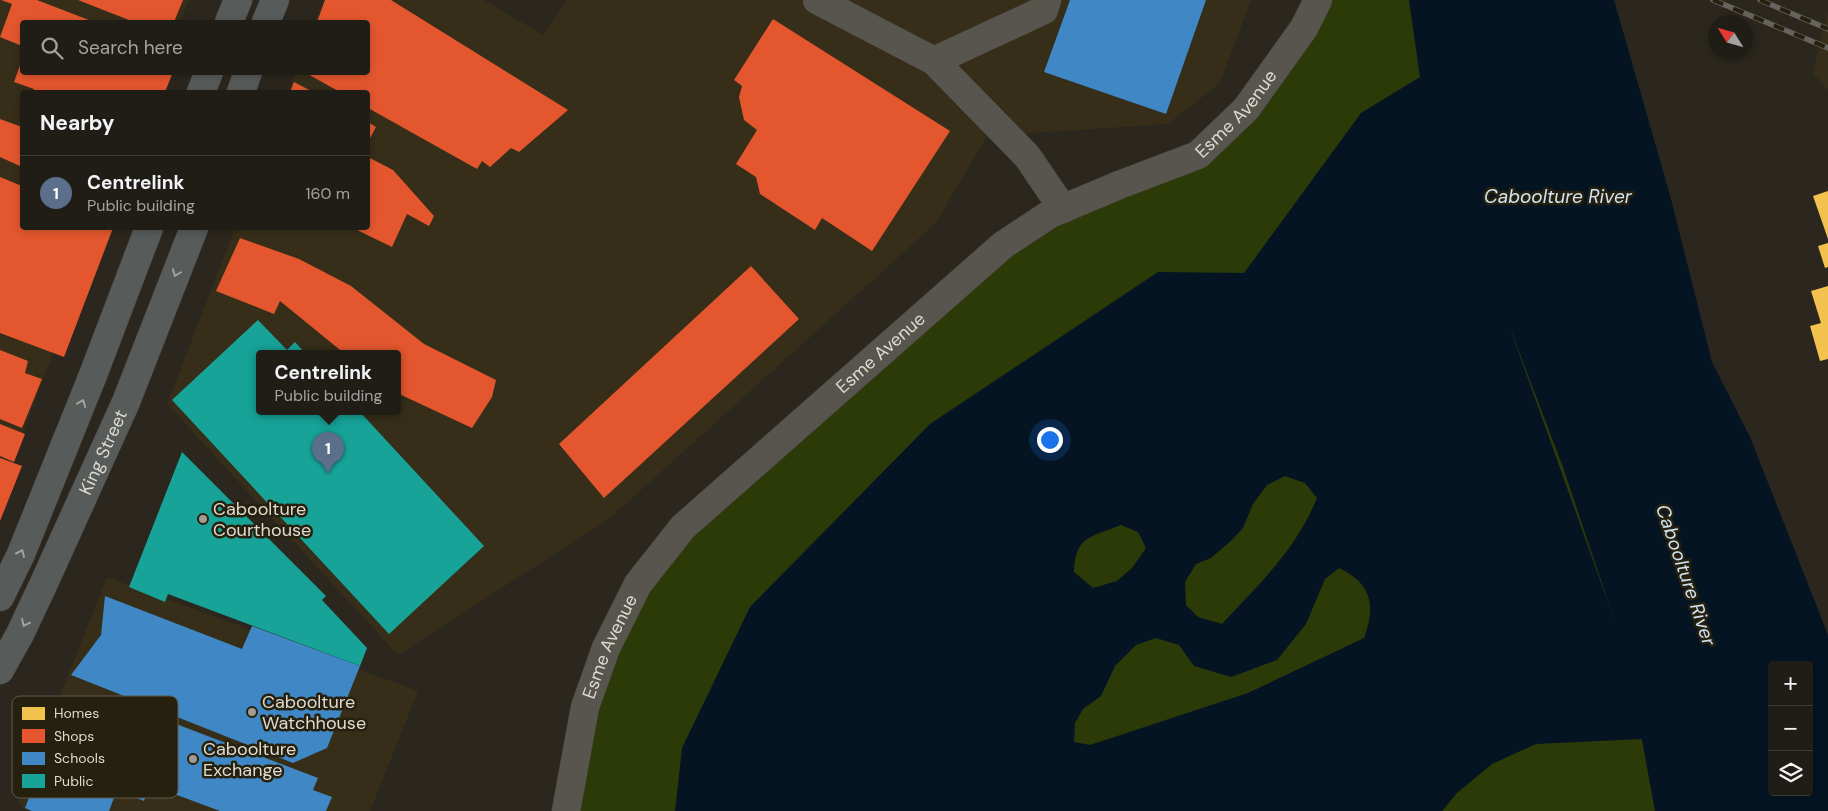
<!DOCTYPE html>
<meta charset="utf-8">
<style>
:root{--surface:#201d16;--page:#2d2a23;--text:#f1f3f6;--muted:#a2a2a1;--line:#3d3b35;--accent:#a09c92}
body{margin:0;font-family:"DM Sans",sans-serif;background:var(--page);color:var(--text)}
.controls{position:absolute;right:15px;bottom:15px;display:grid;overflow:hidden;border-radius:5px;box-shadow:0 2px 8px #0003}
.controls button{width:45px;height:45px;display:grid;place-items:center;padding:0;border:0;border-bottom:1px solid var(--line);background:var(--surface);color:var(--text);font:25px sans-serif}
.compass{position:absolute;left:1708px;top:15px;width:45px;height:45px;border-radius:50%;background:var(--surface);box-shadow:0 2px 8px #0003;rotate:307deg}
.you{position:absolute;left:1049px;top:439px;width:18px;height:18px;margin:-12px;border:4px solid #fff;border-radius:50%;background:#1a73e8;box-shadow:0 0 0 8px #1a73e833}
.badge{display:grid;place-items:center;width:32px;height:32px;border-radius:50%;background:var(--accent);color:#fff;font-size:16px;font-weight:700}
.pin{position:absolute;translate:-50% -41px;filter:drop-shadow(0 1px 2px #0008)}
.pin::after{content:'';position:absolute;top:26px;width:18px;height:15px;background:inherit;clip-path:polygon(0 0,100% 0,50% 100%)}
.popup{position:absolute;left:256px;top:350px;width:145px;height:65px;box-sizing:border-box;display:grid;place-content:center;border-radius:5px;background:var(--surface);filter:drop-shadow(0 1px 4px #0005);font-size:16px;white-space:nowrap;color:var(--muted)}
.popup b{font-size:19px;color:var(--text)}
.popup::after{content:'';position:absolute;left:50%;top:100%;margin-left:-10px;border:10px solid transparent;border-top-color:var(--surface)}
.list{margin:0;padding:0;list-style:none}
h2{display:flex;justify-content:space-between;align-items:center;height:65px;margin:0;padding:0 20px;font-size:21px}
h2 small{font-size:16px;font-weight:400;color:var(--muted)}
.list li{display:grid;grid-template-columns:32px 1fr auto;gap:15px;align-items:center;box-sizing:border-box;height:75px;padding:0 20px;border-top:1px solid var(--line)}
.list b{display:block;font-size:19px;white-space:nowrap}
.list p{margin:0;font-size:16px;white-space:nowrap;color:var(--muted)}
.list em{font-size:16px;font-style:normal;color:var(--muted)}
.icon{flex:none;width:28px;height:28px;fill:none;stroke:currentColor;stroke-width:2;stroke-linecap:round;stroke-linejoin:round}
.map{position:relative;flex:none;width:1828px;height:811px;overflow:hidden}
.search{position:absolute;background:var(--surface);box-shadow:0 2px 8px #0003;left:20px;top:20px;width:350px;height:55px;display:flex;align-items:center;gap:12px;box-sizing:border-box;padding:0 18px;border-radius:5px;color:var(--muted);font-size:19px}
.panel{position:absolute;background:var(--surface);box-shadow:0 2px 8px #0003;left:20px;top:90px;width:350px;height:140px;border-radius:5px}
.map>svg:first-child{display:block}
.built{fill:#362e19;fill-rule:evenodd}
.green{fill:#2c3a08}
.water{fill:#041423;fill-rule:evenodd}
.homes{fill:#f2c14e}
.shops{fill:#e4572e}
.schools{fill:#3f88c5;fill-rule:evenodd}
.public{fill:#17a398}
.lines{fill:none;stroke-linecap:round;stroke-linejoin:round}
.minor-casing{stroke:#48443d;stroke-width:29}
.major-casing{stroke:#48443d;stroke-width:29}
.minor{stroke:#58554f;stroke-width:28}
.major{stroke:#575b59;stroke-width:28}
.rail-casing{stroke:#66635d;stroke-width:5.5}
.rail{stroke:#26200f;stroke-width:4;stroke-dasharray:11;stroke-linecap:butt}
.oneway{stroke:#a2a19a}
.poi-dot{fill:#a09c92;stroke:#26200f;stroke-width:2}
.labels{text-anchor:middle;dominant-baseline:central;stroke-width:5;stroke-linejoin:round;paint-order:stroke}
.street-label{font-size:18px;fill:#dfdbd0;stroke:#26200f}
.poi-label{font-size:18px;fill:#dfdbd0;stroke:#26200f;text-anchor:start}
.water-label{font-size:19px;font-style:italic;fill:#d0e3f2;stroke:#26200f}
.key{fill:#26200f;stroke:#5e5849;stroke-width:1}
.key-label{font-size:14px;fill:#dfdbd0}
</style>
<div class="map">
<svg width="1828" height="811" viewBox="0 0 1828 811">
<rect width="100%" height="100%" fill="#2b271e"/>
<!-- built -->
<g class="built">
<polygon points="0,0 189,0 180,22 22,22 22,72 161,73 153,92 22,92 22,228 101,228 0,492"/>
<path d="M323,0H484L543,35L567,0H1251L1220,83L1168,124L987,136L936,223L609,519L398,655L167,404L235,228H368V92H288L295,73L368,72V22H315ZM259,354H397V412H259Z"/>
<polygon points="1828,12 1828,90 1813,73"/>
<polygon points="107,577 418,691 370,811 27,811 18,802"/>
</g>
<!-- green -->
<polygon class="green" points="1318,0 1409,0 1420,77 1500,301 1563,467 1626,655 1655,811 566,811 638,584 1003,245 1198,155"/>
<!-- water -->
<path class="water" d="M1409,0H1614L1671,199L1712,362L1750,437L1828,635V811H1655L1642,739L1536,744L1492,764L1457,793L1442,811H675L682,748L750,607L930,424L1158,272L1244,273L1361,113L1420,77ZM1511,330L1563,467L1615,622L1511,331ZM1285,476L1305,483L1317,498C1296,550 1259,584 1222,624L1198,617L1186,605L1185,582L1196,564L1211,558L1232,540L1243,528L1253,504L1267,485ZM1121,525L1138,532L1146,548L1132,568L1117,581L1093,588L1074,572C1075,535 1092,537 1121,525ZM1339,568C1372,584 1376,605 1364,638L1248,693L1090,745L1074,742L1075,723L1083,709L1101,696L1115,666L1136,645L1156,638L1179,645L1194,666L1231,677L1277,660L1306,624L1325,579ZM1772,665H1809V792H1772Z"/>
<!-- homes -->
<g class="homes">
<polygon points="1828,191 1828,239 1813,196"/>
<polygon points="1828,243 1828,267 1825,268 1818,246"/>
<polygon points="1828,286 1828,359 1820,361 1810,326 1821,323 1811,291"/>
</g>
<!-- shops -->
<g class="shops">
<polygon points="1,0 37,0 94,22 22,22 22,46 0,37 12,4"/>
<polygon points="78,0 183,0 174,22 134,22"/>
<polygon points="325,0 391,0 568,110 519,152 511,148 490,167 482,161 477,169 368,108 368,92 340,92 304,72 368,72 368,22 317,22"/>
<polygon points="773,19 950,131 872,251 822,218 815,230 760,194 756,177 736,164 757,130 744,120 739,97 742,86 734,80"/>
<polygon points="22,60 22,72 63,72 69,75 70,72 173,72 165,92 37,92 33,91 34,89 14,82"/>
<polygon points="294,82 313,92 290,92"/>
<polygon points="0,119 22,127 22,167 0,157"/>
<polygon points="368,122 376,127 368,142"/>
<polygon points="368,157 393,170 434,216 429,226 407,214 392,247 353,228 368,228"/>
<polygon points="0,177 22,186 22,228 113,228 64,357 0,333"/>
<polygon points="240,238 299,259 351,286 424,344 496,380 492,397 472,428 397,393 397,354 345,354 280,301 274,314 216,291"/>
<polygon points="751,266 799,319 604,498 559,444"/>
<polygon points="0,350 28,361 25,373 42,379 22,428 0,419"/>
<polygon points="0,424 25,434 14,462 0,456"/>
<polygon points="0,458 22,466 0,521"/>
</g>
<!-- schools -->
<g class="schools">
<polygon points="1070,0 1206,0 1166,114 1044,72"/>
<polygon points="105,596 242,649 252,626 360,666 327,748 293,763 71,675 101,635"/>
<path d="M84,701L146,724L150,714L318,778L313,790L332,797L326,811H220L150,785L144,801L117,790L109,811H32L25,808L60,717L75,723ZM83,740L120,755L111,777L74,763Z"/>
</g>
<!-- public -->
<g class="public">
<polygon points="258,320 287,350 295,342 306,354 259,354 259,412 360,412 484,546 389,634 172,400"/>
<polygon points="182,452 326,596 322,600 367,648 360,666 168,594 165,602 129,587"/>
</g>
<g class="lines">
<!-- minor casing -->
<g class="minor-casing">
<g id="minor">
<polyline points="817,0 934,61 1027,156 1063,209"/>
<polyline points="934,61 1044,10 1047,0"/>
<path id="s1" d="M566,811L585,707L606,648L638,584L683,527L1003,245L1050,214L1119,185L1198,155L1246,109L1304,28L1318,0"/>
</g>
</g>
<!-- major casing -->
<g class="major-casing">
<g id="major">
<polyline points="229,22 238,0"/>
<polyline points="266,22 275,0"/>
<polyline points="201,92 209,72"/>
<polyline points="241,92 248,72"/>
<polyline points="0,597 21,554 93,375 149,228"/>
<path id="s2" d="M0,670L20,634L44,583L126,402L194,228"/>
</g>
</g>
<!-- minor -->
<use href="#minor" class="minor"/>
<!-- major -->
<use href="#major" class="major"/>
<!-- rail casing -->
<g class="rail-casing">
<g id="rail">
<polyline points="1713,0 1828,48"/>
<polyline points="1760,0 1828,29"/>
</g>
</g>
<!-- rail -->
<use href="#rail" class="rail"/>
</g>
<!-- one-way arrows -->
<defs><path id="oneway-chevron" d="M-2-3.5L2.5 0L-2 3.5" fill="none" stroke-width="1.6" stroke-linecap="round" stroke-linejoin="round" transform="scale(1.25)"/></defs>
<g class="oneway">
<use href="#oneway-chevron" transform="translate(176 273) rotate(111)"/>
<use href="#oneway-chevron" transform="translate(82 403) rotate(-68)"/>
<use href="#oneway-chevron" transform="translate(21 553) rotate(-66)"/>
<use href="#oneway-chevron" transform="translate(25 623) rotate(115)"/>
</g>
<!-- markers -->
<g class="poi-dot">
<circle cx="203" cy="519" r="5"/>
<circle cx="252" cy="712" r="5"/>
<circle cx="193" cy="759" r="5"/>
</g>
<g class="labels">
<!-- street labels -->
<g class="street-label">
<text stroke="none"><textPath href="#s1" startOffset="1011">Esme Avenue</textPath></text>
<text stroke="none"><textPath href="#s1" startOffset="576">Esme Avenue</textPath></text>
<text stroke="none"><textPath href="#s2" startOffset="241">King Street</textPath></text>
<text stroke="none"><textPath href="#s1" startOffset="171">Esme Avenue</textPath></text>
</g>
<!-- poi labels -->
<g class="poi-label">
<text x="213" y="509">Caboolture<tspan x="213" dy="21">Courthouse</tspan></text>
<text x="262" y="702">Caboolture<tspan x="262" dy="21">Watchhouse</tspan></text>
<text x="203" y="749">Caboolture<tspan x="203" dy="21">Exchange</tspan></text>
</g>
<!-- water labels -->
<g class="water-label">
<text x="1558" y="196">Caboolture River</text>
<text transform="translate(1686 575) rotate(71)">Caboolture River</text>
</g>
</g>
<!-- legend -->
<rect x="12" y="696" width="166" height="102" rx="8" class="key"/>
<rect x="22" y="707" width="23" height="13" fill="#f2c14e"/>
<rect x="22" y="729" width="23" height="14" fill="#e4572e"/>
<rect x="22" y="752" width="23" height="13" fill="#3f88c5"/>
<rect x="22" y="774" width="23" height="14" fill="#17a398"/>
<g class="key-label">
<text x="54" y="718">Homes</text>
<text x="54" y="741">Shops</text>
<text x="54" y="763">Schools</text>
<text x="54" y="786">Public</text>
</g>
</svg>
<div class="controls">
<button>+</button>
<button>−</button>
<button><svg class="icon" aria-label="layers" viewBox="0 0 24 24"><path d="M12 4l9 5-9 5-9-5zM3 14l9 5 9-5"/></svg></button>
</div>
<svg class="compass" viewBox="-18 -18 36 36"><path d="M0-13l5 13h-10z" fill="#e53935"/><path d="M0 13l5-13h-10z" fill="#a2a2a1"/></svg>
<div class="you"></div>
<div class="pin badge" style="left:328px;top:473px;background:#5c6f8a">1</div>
<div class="popup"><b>Centrelink</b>Public building</div>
<div class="search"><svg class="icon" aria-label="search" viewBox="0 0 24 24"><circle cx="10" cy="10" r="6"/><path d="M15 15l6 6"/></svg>Search here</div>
<section class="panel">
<h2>Nearby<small></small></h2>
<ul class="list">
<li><span class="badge" style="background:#5c6f8a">1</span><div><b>Centrelink</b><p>Public building</p></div><em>160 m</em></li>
</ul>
</section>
</div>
